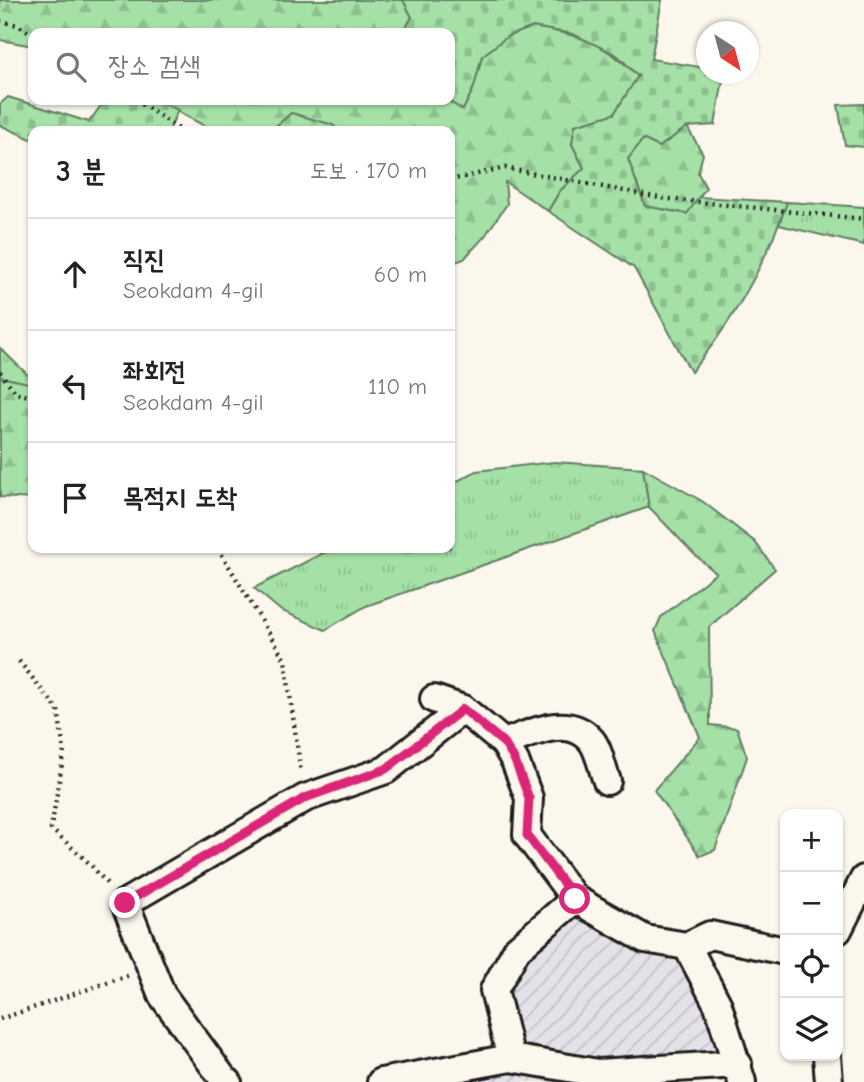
<!DOCTYPE html>
<html lang="ko">
<meta charset="utf-8">
<style>
:root{--surface:#fff;--page:#f2f2f2;--text:#222;--muted:#767676;--line:#e0e0e0}
body{margin:0;font-family:"Comic Neue","Poor Story",sans-serif;background:var(--page);color:var(--text)}
.controls{position:absolute;right:21px;bottom:21px;display:grid;overflow:hidden;border-radius:14px;box-shadow:0 2px 5px #0004}
.controls button{width:63px;height:63px;display:grid;place-items:center;padding:0;border:0;border-bottom:2px solid var(--line);background:var(--surface);color:var(--text);font:35px sans-serif}
.compass{position:absolute;left:696px;top:21px;width:63px;height:63px;border-radius:50%;background:var(--surface);box-shadow:0 2px 5px #0004;rotate:144deg}
.stop{position:absolute;width:21px;height:21px;margin:-16px;border:5px solid #db2777;border-radius:50%;background:#fff}
.stop.end{background:#db2777;border-color:#fff;box-shadow:0 2px 7px #0008}
.list{margin:0;padding:0;list-style:none}
h2{display:flex;justify-content:space-between;align-items:center;height:91px;margin:0;padding:0 28px;font-size:30px}
h2 small{font-size:23px;font-weight:400;color:var(--muted)}
.list li{display:grid;grid-template-columns:46px 1fr auto;gap:21px;align-items:center;box-sizing:border-box;height:112px;padding:0 28px;border-top:2px solid var(--line)}
.list b{display:block;font-size:26px;white-space:nowrap}
.list p{margin:0;font-size:23px;white-space:nowrap;color:var(--muted)}
.list em{font-size:23px;font-style:normal;color:var(--muted)}
.icon{flex:none;width:38px;height:38px;fill:none;stroke:currentColor;stroke-width:2;stroke-linecap:round;stroke-linejoin:round}
.map{position:relative;flex:none;width:864px;height:1082px;overflow:hidden}
.search{position:absolute;background:var(--surface);box-shadow:0 2px 5px #0004;left:28px;top:28px;width:427px;height:77px;display:flex;align-items:center;gap:18px;box-sizing:border-box;padding:0 24px;border-radius:14px;color:var(--muted);font-size:26px}
.panel{position:absolute;background:var(--surface);box-shadow:0 2px 5px #0004;left:28px;top:126px;width:427px;height:427px;border-radius:14px}
.map>svg:first-child{display:block}
.industrial{fill:url(#industrial-furrows)}
.grass{fill:url(#grass-tufts);stroke:#607e62;stroke-width:2}
.forest{fill:url(#forest-firs);stroke:#607e62;stroke-width:2}
.cemetery{fill:url(#cemetery-stones);stroke:#607e62;stroke-width:2}
.lines{fill:none;stroke-linecap:round;stroke-linejoin:round}
.minor-casing{stroke:#1c1c1c;stroke-width:32}
.path{stroke:#1c1c1c;stroke-width:4.5;stroke-dasharray:2 5;stroke-linecap:butt}
.minor{stroke:#fbf7ec;stroke-width:26}
.route{stroke:#db2777;stroke-width:9}
</style>
<div class="map">
<svg width="864" height="1082" viewBox="0 0 864 1082">
<defs>
<pattern id="industrial-furrows" width="10" height="10" patternUnits="userSpaceOnUse" patternTransform="scale(1.75)"><rect width="10" height="10" fill="#e5e1e8"/><path d="M-1 1l2-2M0 10L10 0M9 11l2-2" fill="none" stroke="#c4c0c6"/></pattern>
<pattern id="grass-tufts" width="24" height="20" patternUnits="userSpaceOnUse" patternTransform="scale(1.75)"><rect width="24" height="20" fill="#a5e1a7"/><path d="M3 7l-1-3M5 7V3M7 7l1-3M15 17l-1-3M17 17v-4M19 17l1-3" fill="none" stroke="#8dc08f"/></pattern>
<pattern id="forest-firs" width="22" height="20" patternUnits="userSpaceOnUse" patternTransform="scale(1.75)"><rect width="22" height="20" fill="#a5e1a7"/><path d="M5 1l3.5 6h-7zM16 11l3.5 6h-7z" fill="#8dc08f"/></pattern>
<pattern id="cemetery-stones" width="16" height="16" patternUnits="userSpaceOnUse" patternTransform="scale(1.75)"><rect width="16" height="16" fill="#a5e1a7"/><path d="M2 7V4a2 2 0 0 1 4 0v3zM10 15v-3a2 2 0 0 1 4 0v3z" fill="#8dc08f"/></pattern>
</defs>
<rect width="100%" height="100%" fill="#fbf7ec"/>
<filter id="ink" filterUnits="userSpaceOnUse"><feTurbulence type="fractalNoise" baseFrequency=".0143" numOctaves="2"/><feDisplacementMap in="SourceGraphic" scale="14" xChannelSelector="R" yChannelSelector="G"/><feConvolveMatrix kernelMatrix="1 2 1 2 8 2 1 2 1" color-interpolation-filters="sRGB"/></filter>
<g filter="url(#ink)">
<!-- industrial -->
<polygon class="industrial" points="580,893 657,935 706,949 754,1082 472,1082 518,1050 503,994 510,946"/>
<!-- grass -->
<g class="grass">
<polygon points="787,202 864,207 864,245 779,225"/>
<polygon points="0,348 33,380 33,384 0,377"/>
<polygon points="554,462 643,468 649,507 366,606 325,630 280,610 254,588 333,548 450,548 450,485 476,471"/>
</g>
<!-- forest -->
<g class="forest">
<polygon points="0,0 403,0 412,17 403,33 33,33 33,46 0,40"/>
<path d="M533,27C580,35 604,42 638,76L614,114L575,125L572,144L584,168L560,191L548,211L505,182L507,204L485,236L464,259L450,264V131H335L333,125L291,113L270,131H214L156,100H447L463,110L474,87L482,56L508,36Z"/>
<polygon points="687,127 703,154 698,173 706,188 687,214 645,206 628,159 643,139 659,147"/>
<polygon points="0,377 33,384 33,499 0,497"/>
<polygon points="643,468 702,501 755,542 775,569 709,627 710,725 737,728 747,757 715,850 700,856 654,790 700,737 655,631 661,617 716,573 694,554 649,507"/>
</g>
<!-- cemetery -->
<g class="cemetery">
<path d="M403,0H662L651,59L706,68V74H724L715,125L687,127L659,147L643,139L628,159L645,206L687,214L699,197L787,202C765,264 733,322 691,372L634,268L548,211L560,191L584,168L572,144L575,125L614,114L638,76L617,55L573,34L533,27L508,36L482,56L474,87L463,110L447,100H450V33H403L412,17Z"/>
<polygon points="8,97 89,122 105,100 156,100 178,110 169,131 33,131 33,140 0,125 0,104"/>
<polygon points="864,104 864,147 845,145 838,105"/>
<polygon points="291,113 333,125 335,131 271,131"/>
</g>
<g class="lines">
<!-- minor casing -->
<g class="minor-casing">
<g id="minor">
<polyline points="434,699 463,709 504,743 515,761 529,798 527,835 575,899 645,939 687,946 718,1005 742,1082"/>
<path d="M504,743C530,734 568,713 591,740C599,749 602,769 607,781"/>
<polyline points="838,930 864,879"/>
<polyline points="687,946 710,935 785,951"/>
<polyline points="827,1056 829,1082"/>
<polyline points="511,1058 494,990 517,949 575,899"/>
<polyline points="228,1082 225,1081 162,995 125,903 305,798 386,770 463,709"/>
<polyline points="381,1082 511,1058 598,1073 738,1064"/>
</g>
</g>
<!-- path -->
<g class="path">
<polyline points="0,21 18,25 33,35"/>
<polyline points="136,100 182,131"/>
<polyline points="450,180 505,168 660,198 864,219"/>
<polyline points="0,372 16,393 33,397"/>
<polyline points="218,548 285,660 301,773"/>
<polyline points="19,661 58,710 64,751 51,829 90,864 110,887"/>
<polyline points="0,1019 130,975"/>
</g>
<!-- minor -->
<use href="#minor" class="minor"/>
</g>
</g>
<g class="lines" filter="url(#ink)">
<!-- route -->
<polyline class="route" points="125,903 305,798 386,769 463,709 504,743 515,761 529,798 527,835 575,899"/>
</g>
</svg>
<div class="controls">
<button>+</button>
<button>−</button>
<button><svg class="icon" aria-label="locate" viewBox="0 0 24 24"><circle cx="12" cy="12" r="6"/><path d="M12 2v4M12 18v4M2 12h4M18 12h4"/></svg></button>
<button><svg class="icon" aria-label="layers" viewBox="0 0 24 24"><path d="M12 4l9 5-9 5-9-5zM3 14l9 5 9-5"/></svg></button>
</div>
<svg class="compass" viewBox="-18 -18 36 36"><path d="M0-13l5 13h-10z" fill="#e53935"/><path d="M0 13l5-13h-10z" fill="#767676"/></svg>
<div class="stop" style="left:575px;top:899px"></div>
<div class="stop end" style="left:125px;top:903px"></div>
<div class="search"><svg class="icon" aria-label="search" viewBox="0 0 24 24"><circle cx="10" cy="10" r="6"/><path d="M15 15l6 6"/></svg>장소 검색</div>
<section class="panel">
<h2>3 분<small>도보 · 170 m</small></h2>
<ul class="list">
<li><svg class="icon" aria-label="ahead" viewBox="0 0 24 24"><path d="M12 20V5M6 11l6-6 6 6"/></svg><div><b>직진</b><p>Seokdam 4-gil</p></div><em>60 m</em></li>
<li><svg class="icon" aria-label="left" viewBox="0 0 24 24"><path d="M17 20v-9H6M10 6l-5 5 5 5"/></svg><div><b>좌회전</b><p>Seokdam 4-gil</p></div><em>110 m</em></li>
<li><svg class="icon" aria-label="arrive" viewBox="0 0 24 24"><path d="M6 21V4h12l-3 4 3 4H6"/></svg><div><b>목적지 도착</b></div></li>
</ul>
</section>
</div>
